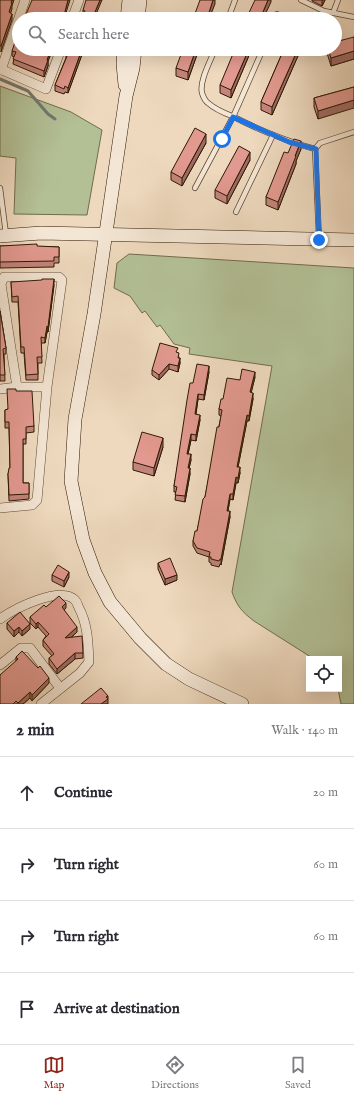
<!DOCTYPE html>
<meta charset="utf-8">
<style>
:root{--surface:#fff;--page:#f2f2f3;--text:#2b2b33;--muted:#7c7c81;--line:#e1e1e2;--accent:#8f2418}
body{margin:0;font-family:"IM FELL English",serif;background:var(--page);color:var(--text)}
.controls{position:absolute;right:12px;bottom:12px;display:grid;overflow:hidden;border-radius:0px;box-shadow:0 4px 16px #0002}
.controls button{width:36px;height:36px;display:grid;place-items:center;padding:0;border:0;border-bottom:1px solid var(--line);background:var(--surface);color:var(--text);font:20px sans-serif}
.stop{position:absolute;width:12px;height:12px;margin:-9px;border:3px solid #1a73e8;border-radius:50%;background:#fff}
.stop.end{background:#1a73e8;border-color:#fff;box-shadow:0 1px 4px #0008}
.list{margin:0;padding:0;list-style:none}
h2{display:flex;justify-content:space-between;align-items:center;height:52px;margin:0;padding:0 16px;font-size:17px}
h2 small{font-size:13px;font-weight:400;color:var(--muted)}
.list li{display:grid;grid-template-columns:26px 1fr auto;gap:12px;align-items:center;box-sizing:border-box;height:72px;padding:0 16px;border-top:1px solid var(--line)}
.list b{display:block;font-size:15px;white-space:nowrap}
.list em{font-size:13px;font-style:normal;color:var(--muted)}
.icon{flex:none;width:22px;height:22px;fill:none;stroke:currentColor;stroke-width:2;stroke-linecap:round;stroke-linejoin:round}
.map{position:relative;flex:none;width:354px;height:704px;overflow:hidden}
.search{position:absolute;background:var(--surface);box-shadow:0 4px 16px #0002;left:12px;right:12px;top:12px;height:44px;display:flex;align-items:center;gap:10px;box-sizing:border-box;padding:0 14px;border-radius:22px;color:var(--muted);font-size:15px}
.sheet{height:340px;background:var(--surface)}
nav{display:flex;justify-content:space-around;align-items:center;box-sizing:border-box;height:56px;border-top:1px solid var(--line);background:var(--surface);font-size:11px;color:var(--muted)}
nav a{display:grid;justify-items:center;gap:2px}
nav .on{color:var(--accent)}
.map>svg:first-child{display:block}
.green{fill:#b3c096;stroke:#716c4d}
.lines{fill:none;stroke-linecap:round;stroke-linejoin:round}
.stream{stroke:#707970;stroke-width:3}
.lane-casing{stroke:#5f4932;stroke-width:6}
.street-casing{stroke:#5f4932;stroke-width:10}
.secondary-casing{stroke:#2f1904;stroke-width:14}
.lane{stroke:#f4e6d5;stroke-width:4.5}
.street{stroke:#f4e6d5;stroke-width:9}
.secondary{stroke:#f4e6d5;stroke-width:13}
.wall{fill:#c2847b;stroke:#2f1904}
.shaded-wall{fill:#9e6b64;stroke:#2f1904}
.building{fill:#e2998f;stroke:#2f1904}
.route{stroke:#1a73e8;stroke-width:5}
</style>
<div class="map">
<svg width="354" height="704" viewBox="0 0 354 704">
<rect width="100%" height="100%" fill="#eed9be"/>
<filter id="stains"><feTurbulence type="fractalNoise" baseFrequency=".005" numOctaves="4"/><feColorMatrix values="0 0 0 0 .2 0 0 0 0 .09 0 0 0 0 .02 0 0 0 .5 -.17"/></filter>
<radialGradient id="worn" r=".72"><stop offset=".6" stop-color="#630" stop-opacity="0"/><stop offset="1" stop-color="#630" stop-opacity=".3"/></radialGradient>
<!-- green -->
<g class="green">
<polygon points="0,86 71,112 102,130 87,215 14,214 16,158 0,156"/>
<path d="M129,254L354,268V704H341L338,689L339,659H314L254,621C242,612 237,606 232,592L272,366L189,354L190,348L174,344L160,325L157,327L145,311L142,313L130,296L114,288L117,263Z"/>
</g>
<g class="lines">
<!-- stream -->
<polyline class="stream" points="0,79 28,91 48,114 55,119"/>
<!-- lane casing -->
<g class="lane-casing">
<g id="lane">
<polyline points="301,0 324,11 354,17"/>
<polyline points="333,13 338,0"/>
<polyline points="228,19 235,0"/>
<polyline points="276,19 277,14"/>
<path d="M215,49C211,60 199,81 202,93C203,96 205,101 208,103C215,109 224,113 232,116C259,130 286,141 315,149"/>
<polyline points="0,188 6,234"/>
<polyline points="195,188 233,117 263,49"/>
<polyline points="236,212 273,135"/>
<polyline points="319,238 315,149 320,143 354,132"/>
</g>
</g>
<!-- street casing -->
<g class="street-casing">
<g id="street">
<polyline points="72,19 79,0"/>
<polyline points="0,69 46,89 61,49"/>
<polyline points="1,70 25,0"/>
<polyline points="0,389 17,387"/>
<polyline points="0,508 32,505 37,500 47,387 62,280 59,277 4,277 1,284 17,387 47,387"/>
<path d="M0,619C14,609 60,585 75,600C77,602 78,606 79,608C88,625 88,643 89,662L80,673L41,704"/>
<polyline points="0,665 21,648 30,648 60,688"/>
</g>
</g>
<!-- secondary casing -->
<g class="secondary-casing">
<g id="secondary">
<polyline points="127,19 129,0"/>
<polyline points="138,19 140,0"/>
<polyline points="124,49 123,64 125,85"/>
<polyline points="135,49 133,68 126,96 94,314 75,419 71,481 83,540 95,573 110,602 140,638 166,664 189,679 242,704"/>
<polyline points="0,236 41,233 354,240"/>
</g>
</g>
<!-- lane -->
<use href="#lane" class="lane"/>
<!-- street -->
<use href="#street" class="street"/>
<!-- secondary -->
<use href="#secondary" class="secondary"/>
</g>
<!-- wall -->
<g class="wall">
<polygon points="102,0 84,16 83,15 83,10"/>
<polygon points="312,0 325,0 322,6 312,1"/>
<polygon points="354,37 354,59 331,66 327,53 327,49 335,49"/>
<polygon points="19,49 53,49 48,61 48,66 44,77 13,64 14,57 12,56 12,51"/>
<polygon points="69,49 84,49 68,93 65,92 64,94 55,91 55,85 66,58 66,55"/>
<polygon points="199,49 188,80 176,76 176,68"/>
<polygon points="250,49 250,53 231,98 220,93 220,85"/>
<polygon points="284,49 301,49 272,115 261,110 261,102"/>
<polygon points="354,87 318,119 314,107 314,98"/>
<polygon points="206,143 182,186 171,180 171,172"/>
<polygon points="301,149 296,161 296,164 278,210 266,205 266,197 288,153"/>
<polygon points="250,160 227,204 215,198 215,190"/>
<polygon points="0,246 59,247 59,263 54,263 54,267 0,268"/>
<polygon points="11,282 54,285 48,332 47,332 45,343 41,343 42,363 38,363 38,380 26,380 24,353 21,353 18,302 12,302"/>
<polygon points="0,311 6,348 6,354 4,354 5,381 0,381"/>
<polygon points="178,353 180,363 178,372 169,369 159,380 152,375 152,370"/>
<polygon points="209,372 204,400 198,399 196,414 200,420 196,441 191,440 188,454 191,460 189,468 190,474 185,502 175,500 176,492 174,492 174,486 193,383"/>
<polygon points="255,377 251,392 253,399 249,421 247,421 238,467 240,473 238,483 236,483 233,500 230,499 228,511 230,517 221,565 220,564 219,567 211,565 211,563 209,562 209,557 197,553 193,546 193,541 197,531 205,497 221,416 219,415 219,409 223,399 240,380"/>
<polygon points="16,391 34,426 34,432 26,433 26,444 23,444 23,483 29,483 29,499 9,501 8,474 10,468 9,428 5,428 5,410 8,409"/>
<polygon points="163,447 154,476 133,470 133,462"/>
<polygon points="158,563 177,580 165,585 158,569"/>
<polygon points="52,575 69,577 64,587 52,581"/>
<polygon points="46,607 66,608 64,610 77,632 72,637 83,653 83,658 75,659 57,674 49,664 49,658 52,656 43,646 43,640 46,636 38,627 36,629 30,623 30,617"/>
<polygon points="7,623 30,629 22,636 19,632 14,637 7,629"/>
<polygon points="16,657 49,683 32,701 30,698 23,704 0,704 16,661"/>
</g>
<!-- shaded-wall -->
<g class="shaded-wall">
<polygon points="12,0 14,0 12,6 12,9 9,18 9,12"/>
<polygon points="68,0 70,0 64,19 63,19"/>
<polygon points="100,0 102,0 94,19 92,19"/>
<polygon points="213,0 215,0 215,4 209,19 207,19"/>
<polygon points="268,0 271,0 271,2 263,19 260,19"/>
<polygon points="322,0 325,0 322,6"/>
<polygon points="12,14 12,20 1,52 1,46"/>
<polygon points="51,49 53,49 48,61 48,66 44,77 44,71 47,60"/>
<polygon points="82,49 84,49 68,93 68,88"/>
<polygon points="196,49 199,49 188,80 188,72"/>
<polygon points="249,49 250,49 250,53 231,98 231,90"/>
<polygon points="298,49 301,49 272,115 272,107"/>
<polygon points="354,51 354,59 331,66 331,58"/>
<polygon points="354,100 354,108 318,119 318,111"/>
<polygon points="206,134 206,143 182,186 182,178"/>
<polygon points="301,141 301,149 296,161 296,164 278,210 278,202"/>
<polygon points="250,152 250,160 227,204 227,196"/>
<polygon points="54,279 54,285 48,332 48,327"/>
<polygon points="47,326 47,332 45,343 45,338"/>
<polygon points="180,358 180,363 178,372 178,366"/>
<polygon points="169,364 169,369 159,380 159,375"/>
<polygon points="209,366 209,372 204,400 204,395"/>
<polygon points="255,372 255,377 250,398 250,392"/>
<polygon points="253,393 253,399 249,421 249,416"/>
<polygon points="198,394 198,399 195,420 195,414"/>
<polygon points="200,415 200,420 196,441 196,435"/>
<polygon points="247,415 247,421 237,472 237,467"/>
<polygon points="191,434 191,440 187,459 187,454"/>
<polygon points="163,438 163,447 154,476 154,468"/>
<polygon points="191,454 191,460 188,473 188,468"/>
<polygon points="240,467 240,473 238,483 238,478"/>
<polygon points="190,468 190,474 185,502 185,496"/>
<polygon points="236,477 236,483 233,500 233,494"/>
<polygon points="230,494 230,499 227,516 227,511"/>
<polygon points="230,511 230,517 221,565 221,559"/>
<polygon points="69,572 69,577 64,587 64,581"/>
<polygon points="177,575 177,580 165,585 165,579"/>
<polygon points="66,603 66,608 62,612 62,607"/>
<polygon points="38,622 38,627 36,629 36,624"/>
<polygon points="30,624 30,629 22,636 22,631"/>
<polygon points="19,627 19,632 14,637 14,631"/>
<polygon points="77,627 77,632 65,643 65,638"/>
<polygon points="75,653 75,659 57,674 57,669"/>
<polygon points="49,678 49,683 32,701 32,695"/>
<polygon points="30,692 30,698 23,704 18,704 18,703"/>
<polygon points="108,696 108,704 101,704 106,697"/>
</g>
<!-- building -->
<g class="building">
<polygon points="0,0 12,0 11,3 12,3 9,12 12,14 1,46 0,46"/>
<polygon points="32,0 68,0 63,19 24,19"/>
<polygon points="86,0 100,0 92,19 82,19 85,11 83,10"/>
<polygon points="200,0 213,0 207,19 193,19"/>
<polygon points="255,0 268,0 260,19 246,19"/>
<polygon points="19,30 19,49 51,49 47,60 48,60 44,71 13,59 16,52 12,51"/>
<polygon points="354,37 354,51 331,58 328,49 335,49 335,42"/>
<polygon points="69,49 82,49 68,88 65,86 64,89 55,85 67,56 66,55"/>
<polygon points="183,49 196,49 188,72 176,68"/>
<polygon points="235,49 249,49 231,90 220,85"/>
<polygon points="284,49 298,49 272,107 261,102"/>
<polygon points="354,87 354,100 318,111 314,98"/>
<polygon points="195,128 206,134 182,178 171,172"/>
<polygon points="294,139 301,141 295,156 296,156 278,202 266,197 284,152 288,153"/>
<polygon points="239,146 250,152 227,196 215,190"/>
<polygon points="37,244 37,246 59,247 59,257 54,257 54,261 0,262 0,246"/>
<polygon points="42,279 54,279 48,327 47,326 45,338 41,337 42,357 37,357 38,374 26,375 24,347 21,347 18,296 12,297 11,282 42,280"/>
<polygon points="0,311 6,348 3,349 5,375 0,375"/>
<polygon points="160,343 178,348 176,352 179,353 178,358 180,358 178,366 169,364 159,375 152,370"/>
<polygon points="197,364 209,366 204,395 198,394 195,414 200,415 196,435 191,434 187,454 191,454 188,468 190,468 185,496 175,495 177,487 174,486 187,400 190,383 193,383"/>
<polygon points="242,369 255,372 250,392 253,393 249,416 247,415 237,467 240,467 238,478 236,477 233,494 230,494 227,511 230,511 221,559 220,559 219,561 211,559 211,557 209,557 210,552 197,548 193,541 195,531 197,531 203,499 205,497 217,427 219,427 222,410 219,409 221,399 223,399 227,378 240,380"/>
<polygon points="7,389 16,389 16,391 32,391 34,426 26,427 26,439 23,439 23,483 29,483 29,494 9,495 8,474 9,468 10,468 9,422 5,422 5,410 8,409"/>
<polygon points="142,432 163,438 154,468 133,462"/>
<polygon points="170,558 177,575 165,579 158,563"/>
<polygon points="58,565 69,572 64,581 52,575"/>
<polygon points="59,596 66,603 62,607 77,627 65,638 82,636 83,653 75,653 57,669 49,658 54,654 43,640 49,634 38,622 36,624 30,617 44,605 46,607"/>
<polygon points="20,612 30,624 22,631 19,627 14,631 7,623"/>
<polygon points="22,651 38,668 40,666 49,678 32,695 30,692 18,703 16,701 13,704 0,704 0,675 18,659 16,657"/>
<polygon points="101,688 108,696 106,697 108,699 101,704 81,704"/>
</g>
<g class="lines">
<!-- route -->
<polyline class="route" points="222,139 233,117 289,142 316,149 319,240"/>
</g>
<rect width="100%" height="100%" filter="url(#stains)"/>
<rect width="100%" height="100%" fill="url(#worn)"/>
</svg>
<div class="controls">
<button><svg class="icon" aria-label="locate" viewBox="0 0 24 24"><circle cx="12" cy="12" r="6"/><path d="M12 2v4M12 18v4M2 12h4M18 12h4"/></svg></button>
</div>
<div class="stop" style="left:222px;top:139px"></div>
<div class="stop end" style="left:319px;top:240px"></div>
<div class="search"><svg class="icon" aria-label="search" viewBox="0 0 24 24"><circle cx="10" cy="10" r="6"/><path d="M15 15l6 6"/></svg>Search here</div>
</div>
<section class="sheet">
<h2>2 min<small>Walk · 140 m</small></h2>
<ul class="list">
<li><svg class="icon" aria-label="ahead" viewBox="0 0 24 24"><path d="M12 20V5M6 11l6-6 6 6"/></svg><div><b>Continue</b></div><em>20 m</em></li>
<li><svg class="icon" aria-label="right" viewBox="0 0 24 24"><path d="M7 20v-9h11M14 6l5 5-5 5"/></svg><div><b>Turn right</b></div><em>60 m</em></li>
<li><svg class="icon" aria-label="right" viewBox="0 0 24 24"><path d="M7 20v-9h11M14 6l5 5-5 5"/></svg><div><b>Turn right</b></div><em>60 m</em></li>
<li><svg class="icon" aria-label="arrive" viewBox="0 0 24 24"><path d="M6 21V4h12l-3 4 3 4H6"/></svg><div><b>Arrive at destination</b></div></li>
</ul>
</section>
<nav>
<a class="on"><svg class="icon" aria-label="map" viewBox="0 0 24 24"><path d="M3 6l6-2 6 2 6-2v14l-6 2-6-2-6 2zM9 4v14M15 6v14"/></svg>Map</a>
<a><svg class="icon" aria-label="directions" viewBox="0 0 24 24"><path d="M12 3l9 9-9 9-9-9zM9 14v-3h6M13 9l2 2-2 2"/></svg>Directions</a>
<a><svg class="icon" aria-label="saved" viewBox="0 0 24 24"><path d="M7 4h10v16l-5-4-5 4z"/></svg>Saved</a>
</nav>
